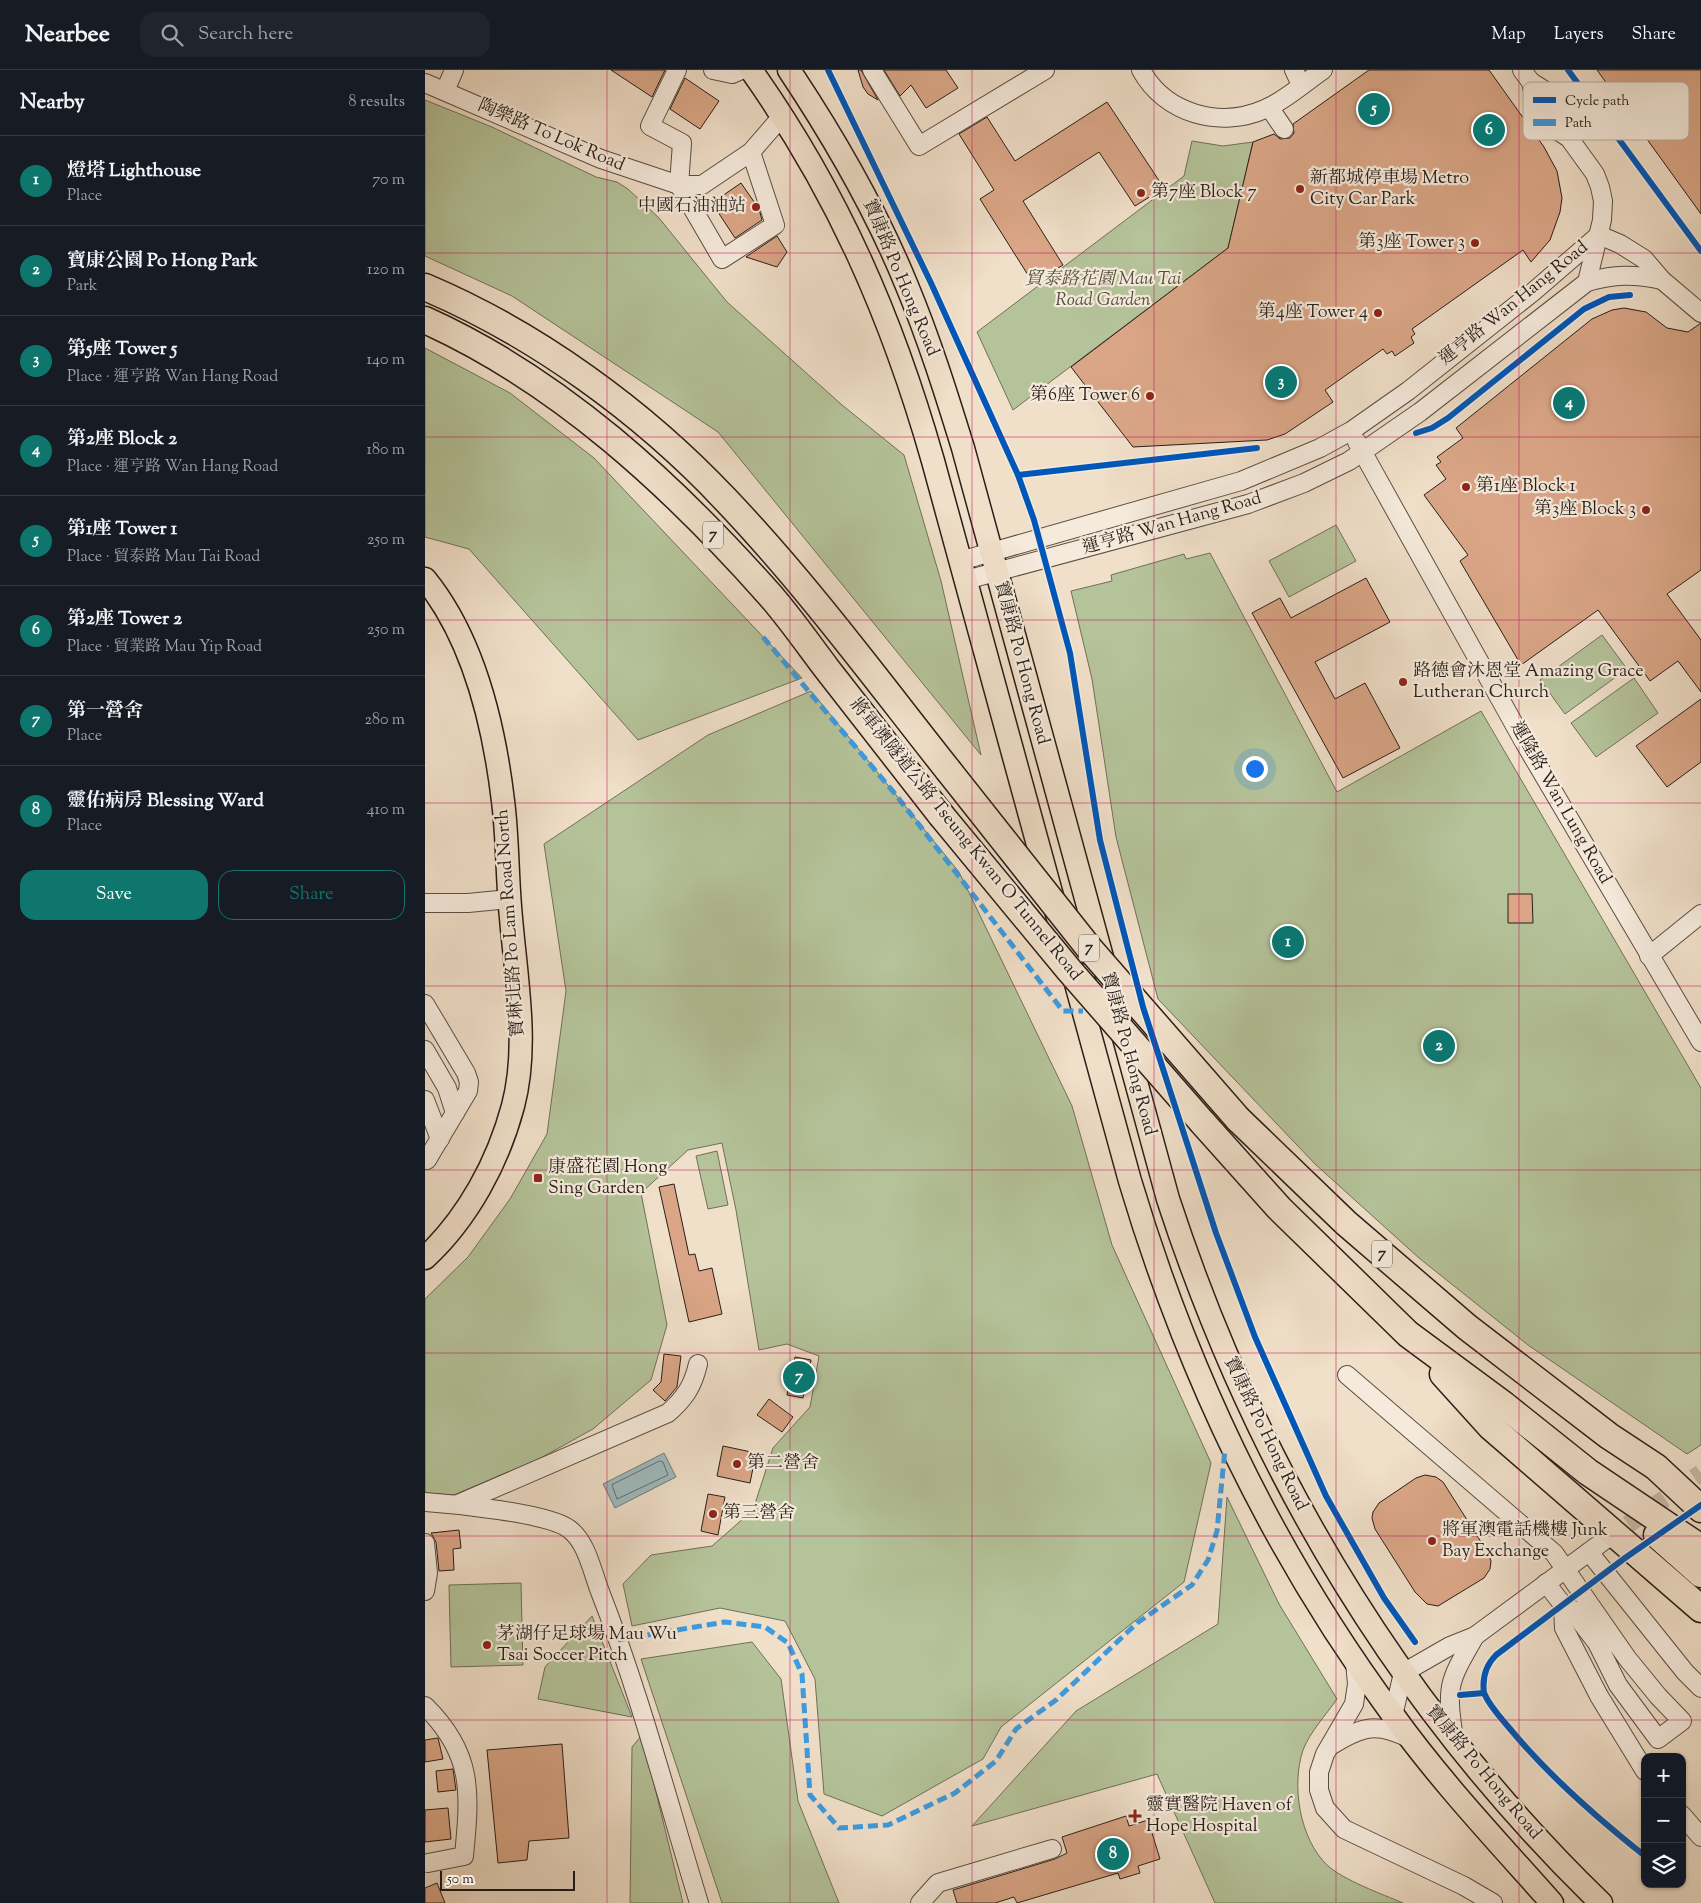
<!DOCTYPE html>
<meta charset="utf-8">
<style>
:root{--surface:#171b24;--page:#20242c;--text:#f1f3f6;--muted:#9ea1a6;--line:#363941;--accent:#0f766e}
body{margin:0;font-family:"Sorts Mill Goudy","Noto Serif TC",serif;background:var(--page);color:var(--text)}
.controls{position:absolute;right:15px;bottom:15px;display:grid;overflow:hidden;border-radius:10px;box-shadow:0 1px 4px #0004}
.controls button{width:45px;height:45px;display:grid;place-items:center;padding:0;border:0;border-bottom:1px solid var(--line);background:var(--surface);color:var(--text);font:25px sans-serif}
.scale{position:absolute;left:15px;bottom:12px;width:135px;box-sizing:border-box;padding-left:5px;border:2px solid #291e18;border-top:0;font-size:14px;line-height:18px;white-space:nowrap;color:#291e18;-webkit-text-stroke:4px #f5eadc;paint-order:stroke}
.you{position:absolute;left:829px;top:698px;width:18px;height:18px;margin:-12px;border:4px solid #fff;border-radius:50%;background:#1a73e8;box-shadow:0 0 0 8px #1a73e833}
.badge{display:grid;place-items:center;width:32px;height:32px;border-radius:50%;background:var(--accent);color:#fff;font-size:16px;font-weight:700}
.pin{position:absolute;translate:-50% -50%;border:2px solid #fff;box-shadow:0 1px 5px #0006}
.list{margin:0;padding:0;list-style:none}
h2{display:flex;justify-content:space-between;align-items:center;height:65px;margin:0;padding:0 20px;font-size:21px}
h2 small{font-size:16px;font-weight:400;color:var(--muted)}
.list li{display:grid;grid-template-columns:32px 1fr auto;gap:15px;align-items:center;box-sizing:border-box;height:90px;padding:0 20px;border-top:1px solid var(--line)}
.list b{display:block;font-size:19px;white-space:nowrap}
.list p{margin:0;font-size:16px;white-space:nowrap;color:var(--muted)}
.list em{font-size:16px;font-style:normal;color:var(--muted)}
.actions{display:flex;gap:10px;padding:15px 20px}
.actions a{flex:1;padding:11px 0;border:1px solid var(--accent);border-radius:15px;text-align:center;font-size:18px;color:var(--accent)}
.actions .main{background:var(--accent);color:#fff}
.icon{flex:none;width:28px;height:28px;fill:none;stroke:currentColor;stroke-width:2;stroke-linecap:round;stroke-linejoin:round}
.map{position:relative;flex:none;width:1276px;height:1833px;overflow:hidden}
header{display:flex;align-items:center;gap:30px;box-sizing:border-box;height:70px;padding:0 25px;background:var(--surface);border-bottom:1px solid var(--line)}
header strong{font-size:24px}
nav{display:flex;gap:28px;margin-inline-start:auto;font-size:18px}
.search{width:350px;height:45px;background:var(--page);display:flex;align-items:center;gap:12px;box-sizing:border-box;padding:0 18px;border-radius:15px;color:var(--muted);font-size:19px}
main{display:flex}
aside{flex:1;background:var(--surface)}
.map>svg:first-child{display:block}
.green{fill:#b5c39a;stroke:#6f7059}
.water{fill:#9ebabf;stroke:#6f7c7c}
.lines{fill:none;stroke-linecap:round;stroke-linejoin:round}
.shore{stroke:#646c6c;stroke-width:1}
.building{fill:#daa687;stroke:#291e18}
.minor-tunnel{stroke:#c8b8a6;stroke-width:18;stroke-dasharray:18 9;stroke-linecap:butt}
.minor-casing{stroke:#5b4e44;stroke-width:20}
.major-casing{stroke:#291e18;stroke-width:25}
.highway-casing{stroke:#291e18;stroke-width:29}
.minor{stroke:#f5eadc;stroke-width:18}
.major{stroke:#f0dfc9;stroke-width:22}
.highway{stroke:#f0dfc9;stroke-width:26}
.highway-bridge-casing{stroke:#291e18;stroke-width:29;stroke-linecap:butt}
.highway-bridge{stroke:#f0dfc9;stroke-width:26}
.quiet{stroke:#3d9bdf;stroke-width:5;stroke-dasharray:10 5;stroke-linecap:butt}
.cycleway-casing{stroke:#f5eadc;stroke-width:9}
.cycleway{stroke:#0057b8;stroke-width:6}
.grid{fill:none;stroke:#c2185b;stroke-width:1;stroke-opacity:0.55}
.poi-dot{fill:#8f2418;stroke:#f5eadc;stroke-width:2}
.labels{text-anchor:middle;dominant-baseline:central;stroke-width:4.5;stroke-linejoin:round;paint-order:stroke}
.shield{fill:#f5eadc;stroke:#665b53;stroke-width:1}
.shield-label{font-size:16px;font-weight:bold;fill:#291e18}
.street-label{font-size:18px;fill:#291e18;stroke:#f5eadc}
.poi-label{font-size:18px;fill:#291e18;stroke:#f5eadc;text-anchor:start}
.park-label{font-size:18px;font-style:italic;fill:#53503f;stroke:#f5eadc}
.key{fill:#f5eadc;stroke:#b8ada1;stroke-width:1}
.key-label{font-size:14px;fill:#291e18}
</style>
<header>
<strong>Nearbee</strong>
<div class="search"><svg class="icon" aria-label="search" viewBox="0 0 24 24"><circle cx="10" cy="10" r="6"/><path d="M15 15l6 6"/></svg>Search here</div>
<nav><a>Map</a><a>Layers</a><a>Share</a></nav>
</header>
<main>
<aside>
<h2>Nearby<small>8 results</small></h2>
<ul class="list">
<li><span class="badge">1</span><div><b>燈塔 Lighthouse</b><p>Place</p></div><em>70 m</em></li>
<li><span class="badge">2</span><div><b>寶康公園 Po Hong Park</b><p>Park</p></div><em>120 m</em></li>
<li><span class="badge">3</span><div><b>第5座 Tower 5</b><p>Place · 運亨路 Wan Hang Road</p></div><em>140 m</em></li>
<li><span class="badge">4</span><div><b>第2座 Block 2</b><p>Place · 運亨路 Wan Hang Road</p></div><em>180 m</em></li>
<li><span class="badge">5</span><div><b>第1座 Tower 1</b><p>Place · 貿泰路 Mau Tai Road</p></div><em>250 m</em></li>
<li><span class="badge">6</span><div><b>第2座 Tower 2</b><p>Place · 貿業路 Mau Yip Road</p></div><em>250 m</em></li>
<li><span class="badge">7</span><div><b>第一營舍</b><p>Place</p></div><em>280 m</em></li>
<li><span class="badge">8</span><div><b>靈佑病房 Blessing Ward</b><p>Place</p></div><em>410 m</em></li>
</ul>
<div class="actions"><a class="main">Save</a><a>Share</a></div>
</aside>
<div class="map">
<svg width="1276" height="1833" viewBox="0 0 1276 1833">
<rect width="100%" height="100%" fill="#f0dfc9"/>
<filter id="stains"><feTurbulence type="fractalNoise" baseFrequency=".004" numOctaves="4"/><feColorMatrix values="0 0 0 0 .2 0 0 0 0 .09 0 0 0 0 .02 0 0 0 .5 -.17"/></filter>
<radialGradient id="worn" r=".72"><stop offset=".6" stop-color="#630" stop-opacity="0"/><stop offset="1" stop-color="#630" stop-opacity=".3"/></radialGradient>
<!-- green -->
<g class="green">
<polygon points="0,30 67,57 171,107 192,112 203,119 234,148 302,232 417,335 479,385 516,511 556,685 293,362 87,226 0,186"/>
<polygon points="767,71 798,76 828,72 803,178 588,340 552,262 759,106"/>
<polygon points="0,278 85,323 169,388 377,608 213,670 44,479 0,467"/>
<polygon points="911,455 931,491 864,527 844,491"/>
<polygon points="785,483 912,722 1056,641 1276,1018 1276,1375 1262,1384 1103,1275 994,1188 890,1094 733,929 691,767 667,609 646,521 687,511 686,505 759,484 761,489"/>
<polygon points="1177,565 1202,599 1140,644 1115,610"/>
<polygon points="1209,608 1233,643 1171,687 1146,653"/>
<polygon points="386,621 534,802 647,1036 687,1175 786,1393 759,1512 576,1657 558,1689 457,1746 399,1724 390,1609 360,1551 295,1538 207,1556 198,1514 226,1485 287,1476 328,1440 348,1378 385,1337 394,1286 362,1274 334,1280 311,1140 297,1073 263,1080 216,1123 242,1255 226,1310 168,1359 114,1389 29,1425 0,1423 0,1229 43,1187 85,1129 122,1064 141,921 119,774 283,665"/>
<polygon points="292,1081 303,1135 283,1139 271,1086"/>
<path d="M802,1427L854,1534L912,1629C901,1645 885,1662 878,1680C866,1716 875,1769 902,1795C918,1810 957,1824 978,1833H790L732,1704L547,1756L651,1641L793,1554Z"/>
<polygon points="96,1513 98,1595 26,1597 24,1515"/>
<polygon points="167,1546 207,1647 113,1629 120,1597"/>
<polygon points="327,1572 356,1609 373,1731 414,1833 297,1833 216,1589"/>
<polygon points="217,1665 258,1833 205,1833 207,1677"/>
</g>
<!-- water -->
<polygon class="water" points="239,1383 251,1407 190,1438 178,1414"/>
<g class="lines">
<!-- shore -->
<polygon class="shore" points="235,1391 238,1392 243,1405 192,1429 187,1415"/>
</g>
<!-- building -->
<g class="building">
<polygon points="186,0 240,0 227,27"/>
<polygon points="433,0 436,0 453,30 443,24 438,17"/>
<polygon points="459,0 521,0 533,18 501,38 486,15 475,26"/>
<polygon points="944,0 1064,0 1119,77 1132,101 1137,128 1135,142 1125,170 1106,192 1098,180 987,259 990,264 986,267 989,273 970,286 967,281 962,284 958,279 900,320 908,332 860,364 842,370 708,377 646,297 803,178 828,72 849,64 855,69 865,68 869,63 868,54"/>
<polygon points="1172,0 1276,0 1276,144"/>
<polygon points="260,8 294,31 275,59 245,39"/>
<polygon points="682,32 739,118 710,136 674,82 598,131 638,195 608,213 555,129 569,120 534,64 562,47 590,91"/>
<polygon points="316,113 334,139 337,150 310,168 287,133"/>
<polygon points="352,166 362,182 352,197 321,187"/>
<polygon points="1199,238 1221,242 1242,258 1263,262 1276,253 1276,500 1242,524 1276,570 1276,622 1253,591 1225,611 1173,540 1096,595 1035,491 1043,485 999,425 1021,409 1011,395 1016,392 1012,387 1038,368 1031,358 1167,249 1187,240"/>
<polygon points="941,508 965,552 890,592 910,629 940,613 975,678 918,708 827,543 855,528 866,548"/>
<polygon points="1276,629 1276,692 1242,717 1211,676"/>
<polygon points="1083,824 1107,824 1108,853 1083,853"/>
<circle cx="856" cy="874" r="10"/>
<polygon points="249,1114 264,1185 270,1184 274,1201 287,1198 297,1244 264,1252 234,1117"/>
<polygon points="239,1284 256,1286 252,1317 240,1331 228,1320 236,1312"/>
<polygon points="370,1287 386,1290 378,1328 362,1325"/>
<polygon points="344,1329 368,1347 357,1362 332,1345"/>
<polygon points="298,1376 331,1383 325,1413 292,1406"/>
<polygon points="1000,1405 1011,1407 1018,1412 1063,1483 1066,1491 1065,1499 1059,1508 1013,1536 1002,1534 990,1522 950,1459 947,1448 948,1442 954,1433 991,1408"/>
<polygon points="283,1424 300,1427 293,1465 276,1461"/>
<polygon points="34,1460 36,1478 28,1479 29,1500 14,1501 11,1472 6,1463"/>
<polygon points="13,1668 18,1689 0,1692 0,1670"/>
<polygon points="137,1674 144,1768 104,1771 102,1790 73,1793 62,1680"/>
<polygon points="28,1699 31,1720 13,1722 11,1701"/>
<polygon points="23,1738 26,1769 0,1772 0,1740"/>
<polygon points="701,1746 704,1756 723,1750 735,1789 713,1796 715,1803 695,1809 693,1803 592,1833 589,1827 570,1833 532,1833 528,1820 630,1789 642,1783 637,1767"/>
<polygon points="12,1813 20,1833 0,1833 0,1818"/>
</g>
<g class="lines">
<!-- minor-tunnel -->
<polyline class="minor-tunnel" points="1181,1470 1276,1403"/>
<!-- minor casing -->
<g class="minor-casing">
<g id="minor">
<polyline points="252,0 225,56 257,73 254,115 297,189 350,155 326,82"/>
<polyline points="288,0 307,4 316,0"/>
<polyline points="447,0 494,76 620,0"/>
<path d="M716,0C740,44 795,59 840,39C861,30 879,13 898,0"/>
<polyline points="869,0 876,15"/>
<path d="M1106,12C1132,27 1144,37 1144,68"/>
<polyline points="0,13 176,89 254,115 277,115 326,82 358,45"/>
<polyline points="20,21 29,0"/>
<polyline points="844,37 859,59"/>
<polyline points="1174,165 1195,174 1219,189 1237,210 1276,243"/>
<path d="M1162,212C1189,204 1210,204 1237,210"/>
<polyline points="932,372 1099,672 1276,972"/>
<polyline points="535,491 816,411 895,378 926,361 983,321 1108,222 1174,165"/>
<polyline points="541,510 823,434 879,413 924,391 995,342 1162,212 1177,150 1178,131 1175,117 1170,104 1144,68 1130,59 1110,33 1106,12 1097,0"/>
<polyline points="0,833 43,833 84,829"/>
<polyline points="1224,886 1276,844"/>
<polyline points="0,934 41,1003 44,1012 43,1021 2,1090"/>
<polyline points="0,980 22,1018 30,1043"/>
<polyline points="0,1030 15,1069"/>
<polyline points="922,1305 1129,1483 1202,1588 1233,1626 1257,1651 1233,1669 1193,1615 1172,1573 1146,1539 1138,1535 1121,1513"/>
<path d="M0,1432C30,1434 123,1443 144,1459C161,1471 167,1500 174,1519C214,1621 242,1728 274,1833"/>
<path d="M33,1434L243,1343C260,1328 268,1316 273,1294"/>
<polyline points="0,1473 3,1503 0,1521"/>
<polyline points="1164,1482 1260,1602 1276,1618"/>
<polyline points="1138,1535 1139,1558 1174,1626 1220,1701"/>
<polyline points="930,1592 932,1614 929,1634 900,1684 894,1702 894,1720 900,1738 919,1759 1039,1816 1068,1833"/>
<path d="M0,1636C49,1684 45,1723 39,1786L3,1793"/>
<polyline points="968,1646 978,1603 1025,1576 1050,1566 1180,1470"/>
<path d="M1029,1669C1021,1615 1023,1613 1050,1566"/>
<path d="M907,1675C937,1656 953,1652 985,1669"/>
<polyline points="1257,1745 1276,1767"/>
<polyline points="495,1833 513,1813 627,1779"/>
</g>
</g>
<!-- major casing -->
<g class="major-casing">
<g id="major">
<path d="M326,0C413,123 467,247 508,391L705,1111C762,1302 849,1484 968,1645C1016,1712 1073,1772 1127,1833"/>
<path d="M364,0C410,69 451,140 482,216C504,269 521,323 538,378L743,1129C831,1398 973,1636 1176,1833"/>
<path d="M0,509C49,569 69,655 78,731C83,770 82,809 86,848C91,908 104,976 88,1036C73,1092 43,1148 0,1188"/>
</g>
</g>
<!-- highway casing -->
<g class="highway-casing">
<g id="highway">
<path d="M0,217C111,264 218,342 300,429C381,514 451,609 523,700"/>
<path d="M0,250C135,311 247,415 344,524C365,548 383,574 402,599C440,647 478,696 516,745"/>
<polyline points="813,1049 921,1153 1042,1257 1184,1366 1231,1397 1276,1439"/>
<polyline points="777,1052 854,1138 983,1264 1079,1335 1163,1402 1276,1478"/>
<polyline points="1018,1304 1066,1357 1276,1539"/>
<polyline points="1232,1465 1276,1504"/>
</g>
</g>
<!-- minor -->
<use href="#minor" class="minor"/>
<!-- major -->
<use href="#major" class="major"/>
<!-- highway -->
<use href="#highway" class="highway"/>
<!-- highway-bridge casing -->
<g class="highway-bridge-casing">
<g id="highway-bridge">
<polyline points="523,700 664,878 813,1049"/>
<polyline points="516,745 644,900 777,1052"/>
</g>
</g>
<!-- highway-bridge -->
<use href="#highway-bridge" class="highway-bridge"/>
<!-- quiet -->
<g class="quiet">
<polyline points="338,567 471,725 638,941 658,941"/>
<polyline points="193,1570 300,1552 340,1557 363,1573 377,1604 385,1725 414,1758 463,1755 530,1723 571,1691 591,1659 631,1630 712,1553 767,1515 783,1490 792,1461 800,1379"/>
</g>
<!-- cycleway casing -->
<g class="cycleway-casing">
<g id="cycleway">
<polyline points="403,0 506,213 593,405 609,450 645,583 675,770 718,937 791,1163 830,1267 901,1426 959,1528 990,1572"/>
<polyline points="1143,0 1276,181"/>
<polyline points="991,363 1007,358 1023,348 1159,239 1184,227 1205,225"/>
<polyline points="593,405 832,378"/>
<path d="M1059,1623C1057,1608 1060,1596 1071,1585L1200,1488L1276,1435"/>
<path d="M1035,1625L1059,1623C1065,1637 1076,1648 1086,1660C1125,1707 1172,1748 1220,1786"/>
</g>
</g>
<!-- cycleway -->
<use href="#cycleway" class="cycleway"/>
</g>
<!-- grid -->
<path class="grid" d="M182,0V1833M365,0V1833M547,0V1833M729,0V1833M911,0V1833M1094,0V1833M0,183H1276M0,367H1276M0,550H1276M0,733H1276M0,916H1276M0,1100H1276M0,1283H1276M0,1466H1276M0,1650H1276"/>
<!-- markers -->
<g class="poi-dot">
<circle cx="875" cy="119" r="5"/>
<circle cx="716" cy="123" r="5"/>
<circle cx="331" cy="137" r="5"/>
<circle cx="1050" cy="173" r="5"/>
<circle cx="953" cy="243" r="5"/>
<circle cx="725" cy="326" r="5"/>
<circle cx="1041" cy="417" r="5"/>
<circle cx="1221" cy="440" r="5"/>
<circle cx="978" cy="612" r="5"/>
<rect x="108" y="1103" width="10" height="10" rx="2.5"/>
<circle cx="312" cy="1394" r="5"/>
<circle cx="288" cy="1444" r="5"/>
<circle cx="1007" cy="1471" r="5"/>
<circle cx="62" cy="1575" r="5"/>
<path d="M707.5 1738.5h5v5h5v5h-5v5h-5v-5h-5v-5h5z"/>
</g>
<g class="labels">
<!-- shield labels -->
<g class="shield">
<rect x="278" y="451.5" width="20" height="27" rx="4"/>
<rect x="654" y="864.5" width="20" height="27" rx="4"/>
<rect x="947" y="1170.5" width="20" height="27" rx="4"/>
</g>
<g class="shield-label">
<text x="288" y="465">7</text>
<text x="664" y="878">7</text>
<text x="957" y="1184">7</text>
</g>
<!-- street labels -->
<g class="street-label">
<text transform="translate(126 66) rotate(23)">陶樂路 To Lok Road</text>
<text transform="translate(475 208) rotate(67)">寶康路 Po Hong Road</text>
<text transform="translate(1089 234) rotate(-39)">運亨路 Wan Hang Road</text>
<text transform="translate(747 454) rotate(-16)">運亨路 Wan Hang Road</text>
<text transform="translate(596 593) rotate(75)">寶康路 Po Hong Road</text>
<text transform="translate(1135 733) rotate(60)">運隆路 Wan Lung Road</text>
<text transform="translate(540 770) rotate(51)">將軍澳隧道公路 Tseung Kwan O Tunnel Road</text>
<text transform="translate(86 853) rotate(-94)">寶琳北路 Po Lam Road North</text>
<text transform="translate(703 984) rotate(75)">寶康路 Po Hong Road</text>
<text transform="translate(840 1364) rotate(64)">寶康路 Po Hong Road</text>
<text transform="translate(1058 1703) rotate(50)">寶康路 Po Hong Road</text>
</g>
<!-- poi labels -->
<g class="poi-label">
<text x="885" y="109">新都城停車場 Metro<tspan x="885" dy="21">City Car Park</tspan></text>
<text x="726" y="123">第7座 Block 7</text>
<text x="321" y="137" text-anchor="end">中國石油油站</text>
<text x="1040" y="173" text-anchor="end">第3座 Tower 3</text>
<text x="943" y="243" text-anchor="end">第4座 Tower 4</text>
<text x="715" y="326" text-anchor="end">第6座 Tower 6</text>
<text x="1051" y="417">第1座 Block 1</text>
<text x="1211" y="440" text-anchor="end">第3座 Block 3</text>
<text x="988" y="602">路德會沐恩堂 Amazing Grace<tspan x="988" dy="21">Lutheran Church</tspan></text>
<text x="123" y="1098">康盛花園 Hong<tspan x="123" dy="21">Sing Garden</tspan></text>
<text x="322" y="1394">第二營舍</text>
<text x="298" y="1444">第三營舍</text>
<text x="1017" y="1461">將軍澳電話機樓 Junk<tspan x="1017" dy="21">Bay Exchange</tspan></text>
<text x="72" y="1565">茅湖仔足球場 Mau Wu<tspan x="72" dy="21">Tsai Soccer Pitch</tspan></text>
<text x="721" y="1736">靈實醫院 Haven of<tspan x="721" dy="21">Hope Hospital</tspan></text>
</g>
<!-- park labels -->
<g class="park-label">
<text x="678" y="210">貿泰路花園 Mau Tai<tspan x="678" dy="21">Road Garden</tspan></text>
</g>
</g>
<!-- legend -->
<rect x="1098" y="12" width="166" height="58" rx="8" class="key"/>
<rect x="1108" y="27" width="23" height="6" fill="#0057b8"/>
<rect x="1108" y="49" width="23" height="7" fill="#3d9bdf"/>
<g class="key-label">
<text x="1140" y="35">Cycle path</text>
<text x="1140" y="57">Path</text>
</g>
<rect width="100%" height="100%" filter="url(#stains)"/>
<rect width="100%" height="100%" fill="url(#worn)"/>
</svg>
<div class="controls">
<button>+</button>
<button>−</button>
<button><svg class="icon" aria-label="layers" viewBox="0 0 24 24"><path d="M12 4l9 5-9 5-9-5zM3 14l9 5 9-5"/></svg></button>
</div>
<div class="scale">50 m</div>
<div class="you"></div>
<div class="pin badge" style="left:863px;top:872px">1</div>
<div class="pin badge" style="left:1014px;top:976px">2</div>
<div class="pin badge" style="left:856px;top:312px">3</div>
<div class="pin badge" style="left:1144px;top:333px">4</div>
<div class="pin badge" style="left:949px;top:39px">5</div>
<div class="pin badge" style="left:1064px;top:60px">6</div>
<div class="pin badge" style="left:374px;top:1307px">7</div>
<div class="pin badge" style="left:688px;top:1784px">8</div>
</div>
</main>
